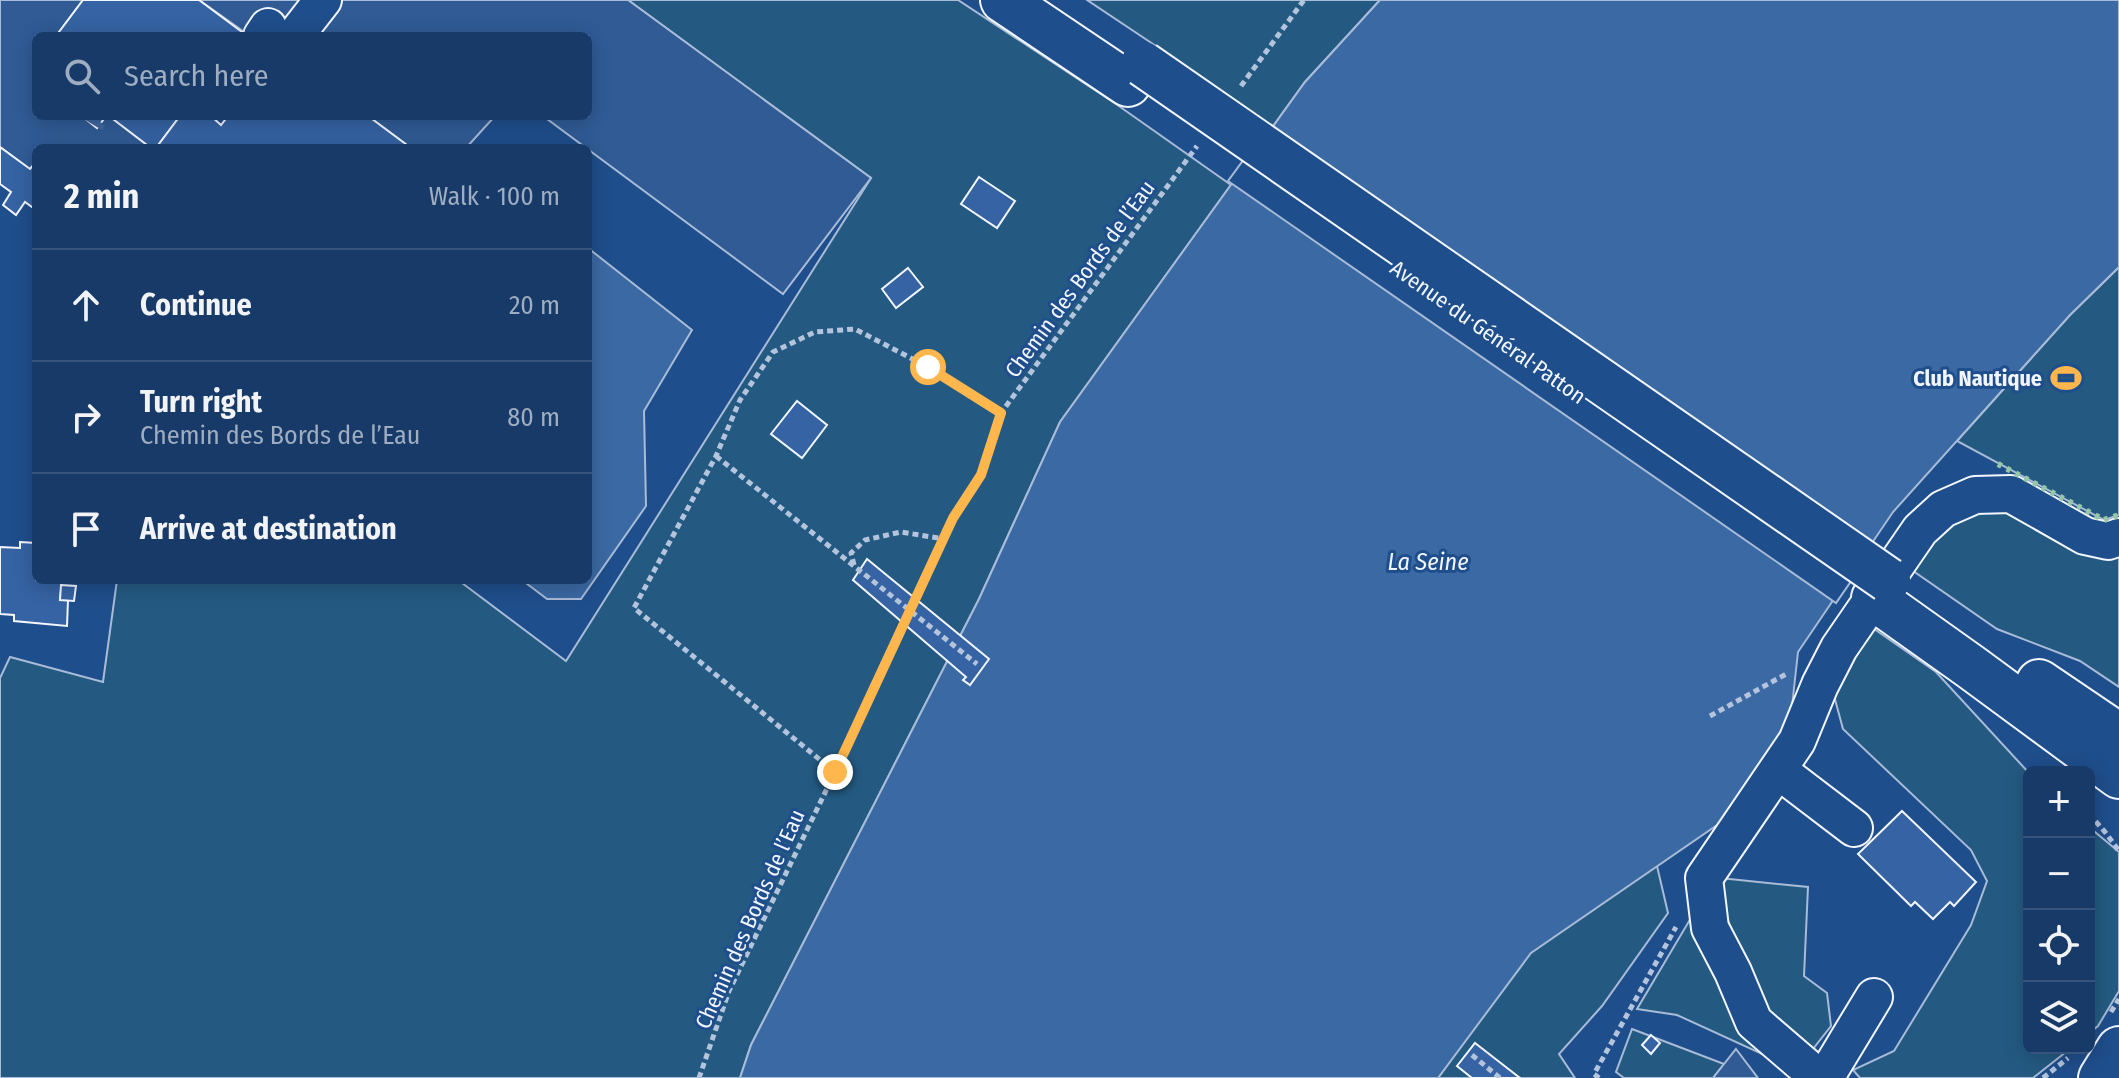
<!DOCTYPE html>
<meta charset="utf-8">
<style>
:root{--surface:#173a69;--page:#20416f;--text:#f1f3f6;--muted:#9eadc0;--line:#36547d}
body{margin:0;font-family:"Fira Sans Condensed",sans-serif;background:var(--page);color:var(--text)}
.controls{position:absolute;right:24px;bottom:24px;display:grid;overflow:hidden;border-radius:12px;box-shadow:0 4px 20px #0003}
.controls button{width:72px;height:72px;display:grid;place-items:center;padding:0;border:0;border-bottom:2px solid var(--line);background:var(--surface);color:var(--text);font:40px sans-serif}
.stop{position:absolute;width:24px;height:24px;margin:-18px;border:6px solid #ffb74d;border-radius:50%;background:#fff}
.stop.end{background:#ffb74d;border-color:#fff;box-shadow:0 2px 8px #0008}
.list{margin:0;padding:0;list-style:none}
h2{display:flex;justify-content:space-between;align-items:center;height:104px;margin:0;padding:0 32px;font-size:34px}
h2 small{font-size:26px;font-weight:400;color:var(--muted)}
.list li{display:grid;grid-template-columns:52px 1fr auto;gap:24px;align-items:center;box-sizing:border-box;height:112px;padding:0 32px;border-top:2px solid var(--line)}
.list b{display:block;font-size:30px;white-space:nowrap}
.list p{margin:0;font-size:26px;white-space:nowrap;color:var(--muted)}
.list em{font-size:26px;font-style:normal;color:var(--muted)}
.icon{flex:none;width:44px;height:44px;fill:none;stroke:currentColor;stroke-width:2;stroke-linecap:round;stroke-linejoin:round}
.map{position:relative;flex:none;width:2119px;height:1078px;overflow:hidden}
.search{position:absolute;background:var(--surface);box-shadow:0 4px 20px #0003;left:32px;top:32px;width:560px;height:88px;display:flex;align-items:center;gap:20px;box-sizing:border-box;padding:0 28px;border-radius:12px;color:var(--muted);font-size:30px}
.panel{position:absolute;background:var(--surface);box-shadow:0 4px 20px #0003;left:32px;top:144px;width:560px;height:440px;border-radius:12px}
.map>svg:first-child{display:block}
.green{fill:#245a82;stroke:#a8bbd7;stroke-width:2}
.parking{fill:#305b95;stroke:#a8bbd7;stroke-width:2}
.water{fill:#3b69a3;stroke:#a8bbd7;stroke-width:2}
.pier{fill:#1f4e8c;stroke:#a8bbd7;stroke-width:2}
.building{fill:#3563a3;stroke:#f2f6ff;stroke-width:2}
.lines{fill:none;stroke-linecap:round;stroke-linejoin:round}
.minor-tunnel{stroke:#3f679d;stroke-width:36;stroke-dasharray:36 18;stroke-linecap:butt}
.minor-casing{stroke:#f2f6ff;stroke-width:40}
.major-casing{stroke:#f2f6ff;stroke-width:48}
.path{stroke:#b3c4dc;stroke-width:5;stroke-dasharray:6 4;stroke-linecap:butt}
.minor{stroke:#1f4e8c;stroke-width:36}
.major{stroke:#1f4e8c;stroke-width:44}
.major-bridge-casing{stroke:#f2f6ff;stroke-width:48;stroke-linecap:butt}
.major-bridge{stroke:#1f4e8c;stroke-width:44}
.hedge{stroke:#97c8a6;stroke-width:6;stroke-dasharray:4 6;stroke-linecap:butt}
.route{stroke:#ffb74d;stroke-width:10}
.labels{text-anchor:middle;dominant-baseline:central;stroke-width:6;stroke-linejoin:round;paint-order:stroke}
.street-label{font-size:22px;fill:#f2f6ff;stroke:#1f4e8c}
.poi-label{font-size:22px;font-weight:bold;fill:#f2f6ff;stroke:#1f4e8c;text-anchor:end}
.water-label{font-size:24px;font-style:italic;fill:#f2f6ff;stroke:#1f4e8c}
</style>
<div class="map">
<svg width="2119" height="1078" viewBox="0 0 2119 1078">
<rect width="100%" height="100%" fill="#1f4e8c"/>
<!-- green -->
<g class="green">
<polygon points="628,0 958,0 1116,104 1231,185 1060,422 979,599 751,1045 740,1078 0,1078 0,678 10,657 103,682 117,580 458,580 566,661 871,178"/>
<polygon points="1087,0 1380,0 1305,82 1271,129 1156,46"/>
<polygon points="2119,267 2119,515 2104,520 1957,441 2070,315"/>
<polygon points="2010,502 2119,547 2119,687 2080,661 1997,629 1906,566 1938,525"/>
<polygon points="1867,624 1936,672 2029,773 2029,1048 2071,1048 2033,1078 1860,1078 1853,1070 1894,1051 1971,925 1987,881 1971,850 1843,729 1833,692"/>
<polygon points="2089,827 2119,852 2119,991 2098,1026 2089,1033"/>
<polygon points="1657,866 1668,913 1602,1006 1559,1054 1575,1078 1438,1078 1531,948"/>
<polygon points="1720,878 1808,887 1804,976 1827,993 1831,1026 1809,1054 1769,1014 1738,952 1722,901"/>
<polygon points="1698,906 1773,1059 1677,1015 1637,1009"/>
<polygon points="1632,1029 1724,1064 1713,1078 1624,1078 1616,1072"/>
</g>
<!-- parking -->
<g class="parking">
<polygon points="0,0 83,0 56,36 36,36 36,116 82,116 97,128 106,116 109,116 151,148 36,148 36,162 30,169 0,147"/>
<polygon points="199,0 628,0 871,178 783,294 543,116 588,116 588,36 250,36"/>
<polygon points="368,116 495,116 466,148 411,148"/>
<polygon points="1736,1049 1758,1078 1713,1078 1724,1064"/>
</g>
<!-- water -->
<g class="water">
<polygon points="1380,0 2119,0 2119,267 2070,315 1893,512 1798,652 1790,724 1720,823 1531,953 1438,1078 740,1078 751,1045 979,599 1060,422 1305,82"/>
<polygon points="588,248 692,330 644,411 646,506 581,599 547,599 522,580 588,580"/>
</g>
<!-- pier -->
<polygon class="pier" points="1269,125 1876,545 1836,603 1228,181"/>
<!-- building -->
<g class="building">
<polygon points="83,0 199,0 242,32 239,36 56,36"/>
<polygon points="82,116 106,116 97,128"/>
<polygon points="109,116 180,116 156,148 151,148"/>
<polygon points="180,116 211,116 221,125 228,116 368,116 411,148 156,148"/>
<polygon points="0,147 30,169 36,162 36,210 25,202 16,215 3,205 11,192 0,184"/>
<polygon points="979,177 1015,201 997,228 961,204"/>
<polygon points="908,268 923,287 896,308 882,289"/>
<polygon points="797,401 827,425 802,458 771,434"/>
<polygon points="20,542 36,543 36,580 62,580 60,600 68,600 67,626 14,621 14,615 0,614 0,547 20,548"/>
<polygon points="867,559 989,659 970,685 963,680 966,677 853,580"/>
<polygon points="61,585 76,586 74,601 60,600"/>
<polygon points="1902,811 1976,882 1954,906 1950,902 1933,919 1915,902 1911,906 1858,854"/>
<polygon points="1651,1035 1660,1043 1651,1054 1642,1045"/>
<polygon points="1475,1043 1520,1078 1472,1078 1457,1066"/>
</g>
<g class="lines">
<!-- minor-tunnel -->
<polyline class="minor-tunnel" points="87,121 90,116"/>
<!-- minor casing -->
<g class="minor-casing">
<g id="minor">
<polyline points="262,36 268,27"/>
<polyline points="295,36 323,0"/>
<polyline points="1778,770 1854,828"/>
<polyline points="1819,1078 1754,1022 1733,972 1710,928 1704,878 1797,741 1820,685 1839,648 1920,530 1943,509 1975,495 2011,494 2085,536 2108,541 2119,537"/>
<polyline points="1825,1078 1874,997"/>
</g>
</g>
<!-- major casing -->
<g class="major-casing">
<g id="major">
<polyline points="1003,0 1128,84"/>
<polyline points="1874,598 1971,667 2119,776"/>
<polyline points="2039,682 2119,736"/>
<polyline points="2101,1078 2119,1049"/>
</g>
</g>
<!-- path -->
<g class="path">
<polyline points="1241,86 1304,0"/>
<polyline points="716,456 977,664"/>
<polyline points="854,565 851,553 865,540 901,532 944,539"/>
<polyline points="1710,716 1788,673"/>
<polyline points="835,772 634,608 716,456 740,400 773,352 815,332 855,329 928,367 1001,413"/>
<polyline points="2089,814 2105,832 2119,851"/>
<polyline points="2111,1012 2119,999"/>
<polyline points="1472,1055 1500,1078"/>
<polyline points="699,1078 729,991 835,772 953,518 981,475 1001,413 1197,146"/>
<polyline points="1599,1078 1594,1074 1676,927"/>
<polyline points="2043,1078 2068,1058"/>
</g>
<!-- minor -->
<use href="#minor" class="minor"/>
<!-- major -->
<use href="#major" class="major"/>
<!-- major-bridge casing -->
<g class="major-bridge-casing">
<polyline id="major-bridge" points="1143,64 1888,580"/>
</g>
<!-- major-bridge -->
<use href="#major-bridge" class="major-bridge"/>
<!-- hedge -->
<polyline class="hedge" points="1998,464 2104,520 2119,515"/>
</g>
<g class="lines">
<!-- route -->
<polyline class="route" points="835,772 953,518 981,475 1001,413 928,367"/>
</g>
<!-- icons -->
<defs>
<g id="stadium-bare" transform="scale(2.4)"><path d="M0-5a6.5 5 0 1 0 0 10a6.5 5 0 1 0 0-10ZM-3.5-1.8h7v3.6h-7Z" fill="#ffb74d" stroke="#1f4e8c" stroke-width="2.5" paint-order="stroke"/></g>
</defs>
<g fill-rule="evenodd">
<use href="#stadium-bare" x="2066" y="378"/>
</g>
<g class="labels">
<!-- street labels -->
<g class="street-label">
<text transform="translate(1080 279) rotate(-54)">Chemin des Bords de l’Eau</text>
<text transform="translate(1488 332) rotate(35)">Avenue du Général Patton</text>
<text transform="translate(750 919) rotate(-66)">Chemin des Bords de l’Eau</text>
</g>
<!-- poi labels -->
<g class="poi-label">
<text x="2042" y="378">Club Nautique</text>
</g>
<!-- water labels -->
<g class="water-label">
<text x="1428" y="562">La Seine</text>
</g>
</g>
</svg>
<div class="controls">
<button>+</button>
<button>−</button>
<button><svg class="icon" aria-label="locate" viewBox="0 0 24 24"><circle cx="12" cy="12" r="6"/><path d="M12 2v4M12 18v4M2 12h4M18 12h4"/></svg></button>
<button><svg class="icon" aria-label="layers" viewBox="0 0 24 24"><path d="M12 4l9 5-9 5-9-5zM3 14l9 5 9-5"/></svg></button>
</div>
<div class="stop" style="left:928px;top:367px"></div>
<div class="stop end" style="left:835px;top:772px"></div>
<div class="search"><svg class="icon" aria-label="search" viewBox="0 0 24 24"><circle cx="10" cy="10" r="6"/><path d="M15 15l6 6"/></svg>Search here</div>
<section class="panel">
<h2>2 min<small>Walk · 100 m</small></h2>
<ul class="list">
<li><svg class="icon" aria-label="ahead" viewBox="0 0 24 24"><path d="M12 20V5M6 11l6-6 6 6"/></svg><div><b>Continue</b></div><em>20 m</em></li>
<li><svg class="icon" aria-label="right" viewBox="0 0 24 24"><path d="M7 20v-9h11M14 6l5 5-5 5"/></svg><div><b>Turn right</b><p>Chemin des Bords de l’Eau</p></div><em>80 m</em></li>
<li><svg class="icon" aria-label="arrive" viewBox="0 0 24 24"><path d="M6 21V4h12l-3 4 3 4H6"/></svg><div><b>Arrive at destination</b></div></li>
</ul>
</section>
</div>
